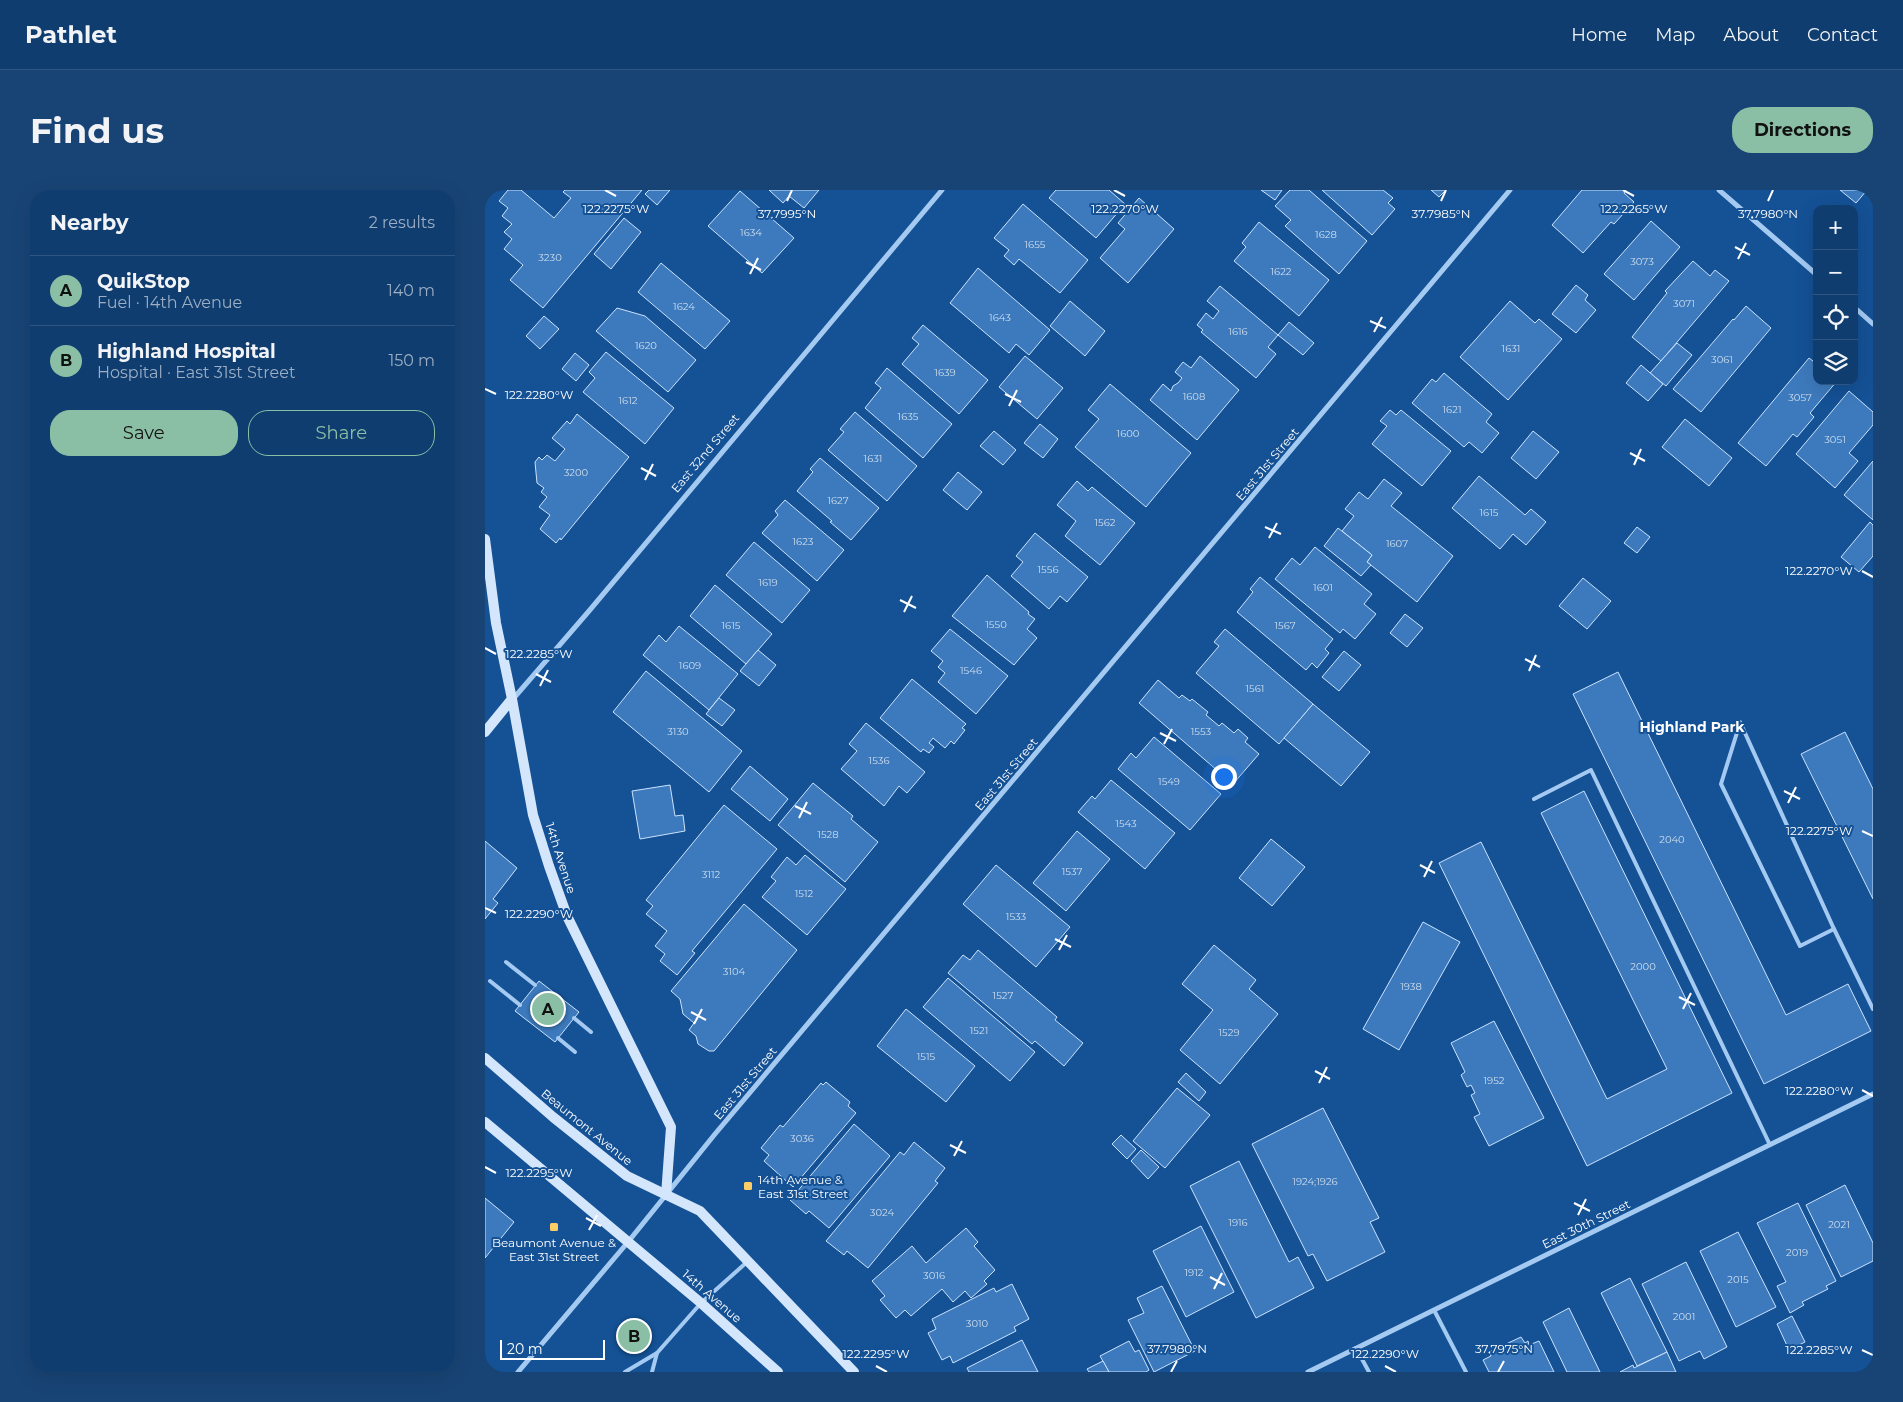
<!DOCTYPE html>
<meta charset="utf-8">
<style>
:root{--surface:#0f3d70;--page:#184475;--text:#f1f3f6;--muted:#9baec3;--line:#2f5683;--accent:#8abfa5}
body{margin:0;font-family:Montserrat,sans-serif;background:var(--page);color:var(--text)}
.controls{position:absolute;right:15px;top:15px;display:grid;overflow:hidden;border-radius:10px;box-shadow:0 5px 20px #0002}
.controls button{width:45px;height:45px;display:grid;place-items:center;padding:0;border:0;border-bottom:1px solid var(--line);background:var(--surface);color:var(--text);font:25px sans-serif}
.scale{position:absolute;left:15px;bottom:12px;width:105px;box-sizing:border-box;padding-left:5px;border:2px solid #fff;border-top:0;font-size:14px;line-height:18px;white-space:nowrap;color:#fff;-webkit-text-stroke:4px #145195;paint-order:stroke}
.you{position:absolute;left:738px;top:586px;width:18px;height:18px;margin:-12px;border:4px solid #fff;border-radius:50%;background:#1a73e8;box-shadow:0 0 0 8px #1a73e833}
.badge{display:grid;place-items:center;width:32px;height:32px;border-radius:50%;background:var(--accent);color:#111;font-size:16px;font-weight:700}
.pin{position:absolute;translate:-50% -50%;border:2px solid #fff;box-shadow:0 1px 5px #0006}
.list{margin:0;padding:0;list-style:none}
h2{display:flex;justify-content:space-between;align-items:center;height:65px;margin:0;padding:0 20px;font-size:21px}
h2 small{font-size:16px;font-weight:400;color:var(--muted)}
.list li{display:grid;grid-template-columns:32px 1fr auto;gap:15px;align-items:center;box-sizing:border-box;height:70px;padding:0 20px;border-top:1px solid var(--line)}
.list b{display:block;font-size:19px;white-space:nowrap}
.list p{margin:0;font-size:16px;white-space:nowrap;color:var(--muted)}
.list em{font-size:16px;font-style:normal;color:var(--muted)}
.actions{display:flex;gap:10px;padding:15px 20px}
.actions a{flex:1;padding:11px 0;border:1px solid var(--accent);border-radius:20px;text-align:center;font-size:18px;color:var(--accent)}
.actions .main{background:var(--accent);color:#111}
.icon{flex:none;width:28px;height:28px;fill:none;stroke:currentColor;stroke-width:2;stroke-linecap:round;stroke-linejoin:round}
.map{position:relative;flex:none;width:1388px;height:1182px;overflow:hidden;border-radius:20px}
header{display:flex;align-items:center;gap:30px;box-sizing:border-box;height:70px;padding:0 25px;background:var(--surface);border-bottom:1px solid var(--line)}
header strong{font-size:24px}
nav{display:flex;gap:28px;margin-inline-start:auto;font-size:18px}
.intro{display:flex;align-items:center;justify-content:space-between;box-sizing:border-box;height:120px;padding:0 30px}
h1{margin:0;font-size:35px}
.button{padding:12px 22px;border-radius:20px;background:var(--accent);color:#111;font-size:18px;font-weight:700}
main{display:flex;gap:30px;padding:0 30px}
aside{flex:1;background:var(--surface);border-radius:20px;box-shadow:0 5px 20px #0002}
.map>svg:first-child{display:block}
.building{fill:#3d7abd;stroke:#cbe3fd}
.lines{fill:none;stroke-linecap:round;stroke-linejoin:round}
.lane{stroke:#a4caf2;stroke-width:4}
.street{stroke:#a4caf2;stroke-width:5}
.secondary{stroke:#d3e6fc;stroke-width:10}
.ticks{fill:none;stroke:#fff;stroke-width:2}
.poi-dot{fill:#ffcd65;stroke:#145195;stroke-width:2}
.labels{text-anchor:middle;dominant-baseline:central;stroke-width:4;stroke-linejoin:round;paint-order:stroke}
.number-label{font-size:10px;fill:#cedeee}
.street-label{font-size:12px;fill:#fff;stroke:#145195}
.poi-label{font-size:12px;fill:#fff;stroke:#145195;text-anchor:start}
.neighbourhood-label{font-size:14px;font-weight:bold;fill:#fff;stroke:#145195}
.ticks-label{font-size:12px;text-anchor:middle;fill:#fff;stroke:#145195;stroke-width:4;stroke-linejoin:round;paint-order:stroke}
</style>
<header>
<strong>Pathlet</strong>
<nav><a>Home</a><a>Map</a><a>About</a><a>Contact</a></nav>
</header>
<div class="intro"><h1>Find us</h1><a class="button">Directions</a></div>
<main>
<aside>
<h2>Nearby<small>2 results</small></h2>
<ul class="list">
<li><span class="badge">A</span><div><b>QuikStop</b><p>Fuel · 14th Avenue</p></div><em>140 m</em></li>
<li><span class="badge">B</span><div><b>Highland Hospital</b><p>Hospital · East 31st Street</p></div><em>150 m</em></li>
</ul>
<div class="actions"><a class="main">Save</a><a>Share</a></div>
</aside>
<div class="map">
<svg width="1388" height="1182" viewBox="0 0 1388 1182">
<rect width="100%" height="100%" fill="#145195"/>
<!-- building -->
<g class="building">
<polygon points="23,0 36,0 69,28 86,8 78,2 80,0 157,0 58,118 25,90 38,75 19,59 27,49 19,42 27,34 17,26 23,18 14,11"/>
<polygon points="164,0 185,0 172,15 160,4"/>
<polygon points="284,0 334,0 319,18 304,6 298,13"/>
<polygon points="571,0 624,0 640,14 611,48 564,8"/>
<polygon points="776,0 797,0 790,10"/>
<polygon points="805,0 824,0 882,51 854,84 800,36 806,30 790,16"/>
<polygon points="837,0 898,0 908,8 903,13 910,19 887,45"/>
<polygon points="946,0 961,0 954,7"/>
<polygon points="1097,0 1141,0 1139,3 1149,12 1129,34 1126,32 1098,63 1067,35"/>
<polygon points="1355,0 1382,0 1371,13"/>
<polygon points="255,1 309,48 277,83 223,36"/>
<polygon points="654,8 689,39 643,93 615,68 640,39 633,33"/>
<polygon points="538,14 603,70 575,103 534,69 529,75 519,66 524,60 509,48"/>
<polygon points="139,28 156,42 126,79 109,64"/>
<polygon points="1166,31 1195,57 1149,110 1119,84"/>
<polygon points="774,32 844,90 814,126 749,71 761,57 757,53"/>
<polygon points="1208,71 1225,86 1230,80 1244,91 1176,171 1147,147 1182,103 1180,101"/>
<polygon points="176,73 245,131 220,159 153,102"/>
<polygon points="493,78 565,140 544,165 531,154 524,163 465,113"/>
<polygon points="1091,95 1103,105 1100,110 1111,120 1091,143 1067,124"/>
<polygon points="735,96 793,145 783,157 791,164 771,188 716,142 718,140 712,135 721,123 728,129 734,121 722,111"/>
<polygon points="585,111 620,141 600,166 565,136"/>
<polygon points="1025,111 1050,133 1054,129 1077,149 1023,210 975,167"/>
<polygon points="1261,116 1286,138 1216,222 1188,199 1248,129 1249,130"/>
<polygon points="132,118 160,126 211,170 183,202 111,141"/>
<polygon points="59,126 74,139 55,159 41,146"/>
<polygon points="804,132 829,153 818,165 793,145"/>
<polygon points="438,135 503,190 474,224 417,174 434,154 427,148"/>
<polygon points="1192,153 1207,165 1181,196 1165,183"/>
<polygon points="121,162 189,218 160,254 98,202 110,188 104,182"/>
<polygon points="90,163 104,175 91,191 77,179"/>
<polygon points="540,166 578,198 552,229 514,197"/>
<polygon points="715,166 754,200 712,250 665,210 678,194 686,201 688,196 693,193 697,188 690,182 698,172 706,178"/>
<polygon points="1324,168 1332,174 1332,191 1352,191 1325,223 1329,227 1312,247 1308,244 1281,276 1253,253"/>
<polygon points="1156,175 1178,194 1163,211 1141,193"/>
<polygon points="402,178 467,234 438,268 380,218 396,198 390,193"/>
<polygon points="959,183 1007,224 1001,232 1014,243 997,263 984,252 979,257 927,213 947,189 951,192"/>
<polygon points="625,194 706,263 661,317 590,257 614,229 603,220"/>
<polygon points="1364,201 1388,222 1388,235 1364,263 1373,271 1350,298 1311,264"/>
<polygon points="905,220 911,225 916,220 966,261 937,296 887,254 902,236 895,231"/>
<polygon points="370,222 432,276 402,311 343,260 359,242 355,239"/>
<polygon points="92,224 144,267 76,350 75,348 71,353 55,339 65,325 54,317 62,307 56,302 59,298 52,293 50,272 54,267 57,270 62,265 70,271 80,259 67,248 82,231 85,234"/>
<polygon points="1200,229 1247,268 1224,296 1177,257"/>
<polygon points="555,234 573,249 558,268 539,253"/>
<polygon points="509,241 531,260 518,275 495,256"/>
<polygon points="1048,241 1074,262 1051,289 1026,268"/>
<polygon points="335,268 394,318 366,350 345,332 347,331 312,301 328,282 325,279"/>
<polygon points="1388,271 1388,330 1359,305"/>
<polygon points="473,282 497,302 482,320 458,300"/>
<polygon points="994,286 1040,325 1046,319 1061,332 1041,355 1028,344 1015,359 967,318"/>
<polygon points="899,289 917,303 906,316 968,366 932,412 882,372 887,365 857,341 869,326 860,319 874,302 883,309"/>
<polygon points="592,291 603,301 607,297 650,333 615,375 580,346 591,331 572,315"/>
<polygon points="300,310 359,360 332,391 277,343 293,325 290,321"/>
<polygon points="1385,332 1388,335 1388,366 1374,382 1356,367"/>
<polygon points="1152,337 1165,347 1152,363 1139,353"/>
<polygon points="853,338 887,365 882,372 886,375 876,386 839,356"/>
<polygon points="550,343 603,387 582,412 575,406 564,419 526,386 538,372 531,366"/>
<polygon points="269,352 325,400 297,433 241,385"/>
<polygon points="830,357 887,404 879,414 891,424 870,449 858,439 855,443 790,389 807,368 815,375"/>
<polygon points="502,385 544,422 543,424 550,429 542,439 552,448 529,475 467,426"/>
<polygon points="775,387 848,449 840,459 844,463 832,478 827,473 821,480 752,422 768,402 765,399"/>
<polygon points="1098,388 1126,411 1102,439 1074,416"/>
<polygon points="230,395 287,444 261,474 205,426"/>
<polygon points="920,424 938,438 922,457 905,443"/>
<polygon points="194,436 253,484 224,520 158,465 174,445 181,452"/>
<polygon points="465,439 523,486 491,524 453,492 460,483 453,477 458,471 446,461"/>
<polygon points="740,439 828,514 794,554 711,483 734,456 729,452"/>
<polygon points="273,460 291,475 274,496 255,481"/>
<polygon points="859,461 876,475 854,501 837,487"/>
<polygon points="161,481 257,561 224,602 128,522"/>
<polygon points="1133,482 1301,825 1363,794 1386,841 1279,894 1088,504"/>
<polygon points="427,489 481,534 477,538 480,540 469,554 466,551 460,558 448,548 444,553 449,557 444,563 438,559 436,562 395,528"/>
<polygon points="673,490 694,508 697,505 705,511 707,509 723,522 721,525 734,536 737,533 749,543 753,539 763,548 760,552 774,564 748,594 654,513"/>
<polygon points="234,508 250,520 237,536 221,524"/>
<polygon points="828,514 885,562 856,596 799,548"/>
<polygon points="381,533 440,582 422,603 414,596 399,616 356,579 372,561 364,554"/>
<polygon points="1360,542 1388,599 1388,709 1316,564"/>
<polygon points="669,547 736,604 705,640 633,579 646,563 651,568"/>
<polygon points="265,576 303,609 285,631 246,599"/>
<polygon points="626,590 690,643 660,679 593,622 607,606 610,609"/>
<polygon points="328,593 368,626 366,629 393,652 360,692 293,635"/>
<polygon points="185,595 190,626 198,625 200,641 155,649 147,601"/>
<polygon points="1099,601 1247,903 1102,976 954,673 996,652 1122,909 1182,879 1056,623"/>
<polygon points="239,615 292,659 207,761 210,763 192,785 175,771 180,764 170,756 182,741 161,724 168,716 161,710"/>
<polygon points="592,641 625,669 581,721 548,693"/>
<polygon points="786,649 820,677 787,716 754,688"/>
<polygon points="0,651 32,678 8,709 13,713 0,729"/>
<polygon points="320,665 361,699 322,745 277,707 291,691 286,687 302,667 311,675"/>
<polygon points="511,675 585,737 551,777 478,714"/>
<polygon points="259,714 312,760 229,861 224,861 213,854 211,846 204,840 209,833 198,824 195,809 186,801"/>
<polygon points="938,732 975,752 914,860 878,839"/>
<polygon points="729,755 771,790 764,799 793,824 735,894 695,860 728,820 697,794"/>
<polygon points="493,760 572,827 570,830 598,853 579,876 550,851 547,854 463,783 478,765 485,770"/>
<polygon points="463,788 550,862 525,891 438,817"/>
<polygon points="54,791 94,822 70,852 30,821"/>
<polygon points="421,819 490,876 461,912 392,856"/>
<polygon points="1009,831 1059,928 1004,956 989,927 995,924 986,905 990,903 986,895 982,897 976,885 980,882 966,853"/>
<polygon points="701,883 721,902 714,911 693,892"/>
<polygon points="341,892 365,912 363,916 371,923 308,997 279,971 284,965 276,958 295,935 298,937 336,893 338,895"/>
<polygon points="692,898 725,925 680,978 648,951"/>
<polygon points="838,918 894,1028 885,1032 900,1062 842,1091 828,1064 823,1066 767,954"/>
<polygon points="369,934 405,966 344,1038 324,1021 321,1024 305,1010"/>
<polygon points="636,945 651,959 642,969 627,954"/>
<polygon points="429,952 460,978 450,991 453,993 383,1078 362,1061 359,1065 341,1051 415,962 419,965"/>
<polygon points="656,960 674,977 663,989 646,971"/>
<polygon points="754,971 804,1072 813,1067 829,1098 771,1128 705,996"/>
<polygon points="1360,995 1388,1053 1388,1071 1356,1087 1321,1015"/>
<polygon points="0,1008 29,1032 0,1068"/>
<polygon points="1313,1013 1351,1091 1341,1096 1343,1099 1317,1112 1319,1115 1305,1123 1292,1096 1301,1092 1272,1033"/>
<polygon points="716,1036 749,1102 701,1127 668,1061"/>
<polygon points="481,1038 493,1052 489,1056 510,1080 499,1091 502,1094 486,1108 480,1101 468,1112 457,1099 426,1126 420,1120 411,1128 395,1110 400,1106 387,1091 427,1056 441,1073"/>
<polygon points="1253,1042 1291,1117 1251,1137 1215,1061"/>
<polygon points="1201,1072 1242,1157 1219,1169 1215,1161 1194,1171 1157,1094"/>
<polygon points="1145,1088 1182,1162 1152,1176 1116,1103"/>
<polygon points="527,1094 544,1129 529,1137 531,1141 468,1173 465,1166 457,1170 443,1143 451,1139 447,1129 509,1098 511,1102"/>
<polygon points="677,1096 710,1161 669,1182 643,1130 659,1123 652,1108"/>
<polygon points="1084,1118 1115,1182 1082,1182 1058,1132"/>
<polygon points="1307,1126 1320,1152 1304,1160 1292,1134"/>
<polygon points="1036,1147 1040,1153 1043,1151 1044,1155 1054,1151 1069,1182 1004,1182 998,1170 1006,1166 1004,1162"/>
<polygon points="537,1150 553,1182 484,1182 482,1178"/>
<polygon points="644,1151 650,1162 654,1160 664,1180 661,1182 624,1182 615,1166"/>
<polygon points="1182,1162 1191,1182 1135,1182 1148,1175 1149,1178"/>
<polygon points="618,1171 624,1182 604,1182 602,1179"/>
</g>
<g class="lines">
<!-- lane -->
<g class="lane">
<polyline points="1255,532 1349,739 1388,819"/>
<polyline points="1255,533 1236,594 1315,756 1349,739"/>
<polyline points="1049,609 1106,580 1285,955"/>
<polyline points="21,772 50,795"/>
<polyline points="5,791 35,815"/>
<polyline points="89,828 106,842"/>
<polyline points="73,848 90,862"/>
<polyline points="949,1120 981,1182"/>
<polyline points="871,1158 884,1182"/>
<polyline points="140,1182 172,1163 216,1113 262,1072"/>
<polyline points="167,1182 172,1163"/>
</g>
<!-- street -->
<g class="street">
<polyline points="1234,0 1332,85"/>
<polyline points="1369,117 1388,134"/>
<polyline points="28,509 104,421 457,0"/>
<polyline points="33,1182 143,1052 230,944 1025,0"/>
<polyline points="823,1182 1388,904"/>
</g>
<!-- secondary -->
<g class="secondary">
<polyline points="0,349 11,433 27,509 48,625 64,676 82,726 186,937 181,1005"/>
<polyline points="0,542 27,509"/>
<polyline points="0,868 68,927 142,986 215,1021 369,1182"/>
<polyline points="0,932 216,1113 293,1182"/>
</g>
</g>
<!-- ticks -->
<path class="ticks" d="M120,0L131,6M629,0L640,6M1138,0L1149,6M302,11L307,0M956,11L961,0M1283,11L1288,0M1250,57L1265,65M1253,69L1261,53M261,72L276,80M265,84L273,68M885,131L901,138M889,142L897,127M0,199L11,204M520,204L536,212M524,216L532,200M1145,263L1160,271M1149,275L1156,259M156,278L171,286M160,290L168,274M780,337L796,344M784,348L792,333M1377,381L1388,387M415,410L431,418M419,422L427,406M0,458L11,464M1040,469L1055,477M1044,481L1051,465M51,484L66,492M55,496L63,480M675,543L691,551M679,554L687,539M1299,601L1315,609M1303,613L1311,597M310,616L326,624M314,628L322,612M1377,641L1388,646M935,675L950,683M939,687L947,671M0,718L11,723M570,749L586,757M574,760L582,745M1194,807L1210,815M1198,819L1206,803M206,822L221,830M209,834L217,819M830,881L845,889M834,893L842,877M1377,900L1388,906M465,955L481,963M469,966L477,951M0,977L11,983M1089,1013L1105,1021M1093,1025L1101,1009M101,1028L116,1036M104,1040L112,1025M725,1087L740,1095M729,1099L737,1083M1377,1160L1388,1165M391,1176L402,1182M900,1176L911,1182M686,1182L692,1171M1013,1182L1019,1171"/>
<!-- markers -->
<g class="poi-dot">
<rect x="258" y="991" width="10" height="10" rx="2.5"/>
<rect x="64" y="1032" width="10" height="10" rx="2.5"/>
</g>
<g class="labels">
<!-- number labels -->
<g class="number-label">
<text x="266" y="42">1634</text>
<text x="841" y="44">1628</text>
<text x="550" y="54">1655</text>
<text x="65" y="67">3230</text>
<text x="1157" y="71">3073</text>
<text x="796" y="81">1622</text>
<text x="1199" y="113">3071</text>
<text x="199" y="116">1624</text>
<text x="515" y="127">1643</text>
<text x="753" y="141">1616</text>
<text x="161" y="155">1620</text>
<text x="1026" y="158">1631</text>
<text x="1237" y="169">3061</text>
<text x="460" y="182">1639</text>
<text x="709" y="206">1608</text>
<text x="1315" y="207">3057</text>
<text x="143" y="210">1612</text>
<text x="967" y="219">1621</text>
<text x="423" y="226">1635</text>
<text x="643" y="243">1600</text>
<text x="1350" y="249">3051</text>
<text x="388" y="268">1631</text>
<text x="91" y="282">3200</text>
<text x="353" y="310">1627</text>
<text x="1004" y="322">1615</text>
<text x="620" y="332">1562</text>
<text x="318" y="351">1623</text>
<text x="912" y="353">1607</text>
<text x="563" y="379">1556</text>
<text x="283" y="392">1619</text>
<text x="838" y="397">1601</text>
<text x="511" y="434">1550</text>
<text x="246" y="435">1615</text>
<text x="800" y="435">1567</text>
<text x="205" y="475">1609</text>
<text x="486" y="480">1546</text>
<text x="770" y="498">1561</text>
<text x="193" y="541">3130</text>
<text x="716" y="541">1553</text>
<text x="394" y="570">1536</text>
<text x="684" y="591">1549</text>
<text x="641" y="633">1543</text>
<text x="343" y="644">1528</text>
<text x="1187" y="649">2040</text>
<text x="587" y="681">1537</text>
<text x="226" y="684">3112</text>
<text x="319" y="703">1512</text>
<text x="531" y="726">1533</text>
<text x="1158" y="776">2000</text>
<text x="249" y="781">3104</text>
<text x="926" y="796">1938</text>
<text x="518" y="805">1527</text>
<text x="494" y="840">1521</text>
<text x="744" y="842">1529</text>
<text x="441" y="866">1515</text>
<text x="1009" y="890">1952</text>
<text x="317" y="948">3036</text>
<text x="830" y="991">1924;1926</text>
<text x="397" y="1022">3024</text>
<text x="753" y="1032">1916</text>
<text x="1354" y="1034">2021</text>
<text x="1312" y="1062">2019</text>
<text x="709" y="1082">1912</text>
<text x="449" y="1085">3016</text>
<text x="1253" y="1089">2015</text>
<text x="1199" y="1126">2001</text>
<text x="492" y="1133">3010</text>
</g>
<!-- street labels -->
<g class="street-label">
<text transform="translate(220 263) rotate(-50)">East 32nd Street</text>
<text transform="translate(782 274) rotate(-50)">East 31st Street</text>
<text transform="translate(521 584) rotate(-50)">East 31st Street</text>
<text transform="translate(76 668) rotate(72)">14th Avenue</text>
<text transform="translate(260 893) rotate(-50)">East 31st Street</text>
<text transform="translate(102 937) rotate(39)">Beaumont Avenue</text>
<text transform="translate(1101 1034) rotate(-26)">East 30th Street</text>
<text transform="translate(227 1106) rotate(41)">14th Avenue</text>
</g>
<!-- poi labels -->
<g class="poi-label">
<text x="273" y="989">14th Avenue &amp;<tspan x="273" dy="14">East 31st Street</tspan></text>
<text x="69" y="1052" text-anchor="middle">Beaumont Avenue &amp;<tspan x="69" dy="14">East 31st Street</tspan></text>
</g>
<!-- neighbourhood labels -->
<g class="neighbourhood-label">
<text x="1207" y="537">Highland Park</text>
</g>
</g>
<g class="ticks-label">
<text x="131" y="23">122.2275°W</text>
<text x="640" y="23">122.2270°W</text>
<text x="1149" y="23">122.2265°W</text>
<text x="302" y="28">37.7995°N</text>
<text x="956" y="28">37.7985°N</text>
<text x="1283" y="28">37.7980°N</text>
<text x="54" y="209">122.2280°W</text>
<text x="1334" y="385">122.2270°W</text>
<text x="54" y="468">122.2285°W</text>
<text x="1334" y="645">122.2275°W</text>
<text x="54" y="728">122.2290°W</text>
<text x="1334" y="905">122.2280°W</text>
<text x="54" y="987">122.2295°W</text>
<text x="692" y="1163">37.7980°N</text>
<text x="1019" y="1163">37.7975°N</text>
<text x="1334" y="1164">122.2285°W</text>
<text x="391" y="1168">122.2295°W</text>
<text x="900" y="1168">122.2290°W</text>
</g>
</svg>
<div class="controls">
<button>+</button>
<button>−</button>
<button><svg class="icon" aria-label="locate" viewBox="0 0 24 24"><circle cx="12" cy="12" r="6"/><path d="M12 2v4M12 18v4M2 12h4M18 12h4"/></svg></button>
<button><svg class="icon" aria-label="layers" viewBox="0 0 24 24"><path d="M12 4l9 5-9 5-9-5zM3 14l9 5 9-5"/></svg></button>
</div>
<div class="scale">20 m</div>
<div class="you"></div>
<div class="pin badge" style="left:63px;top:819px">A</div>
<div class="pin badge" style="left:149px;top:1146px">B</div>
</div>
</main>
